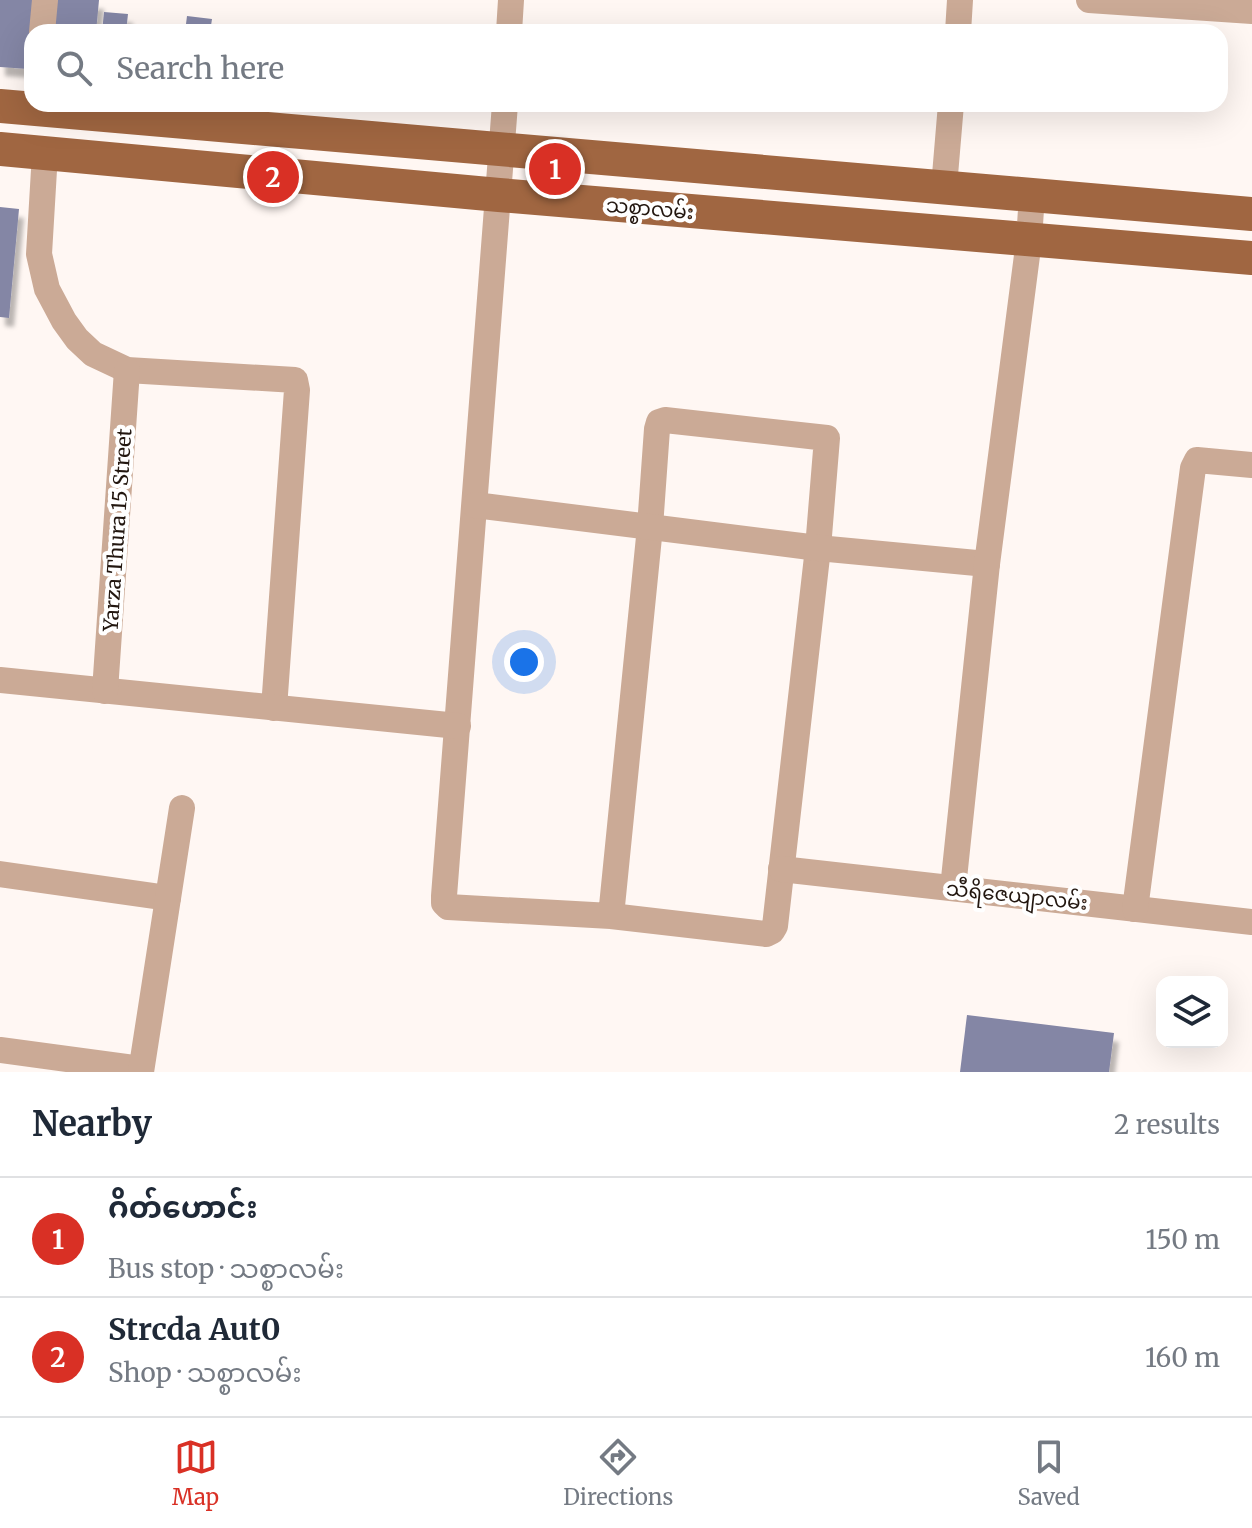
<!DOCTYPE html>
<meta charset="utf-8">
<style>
:root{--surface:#fff;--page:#f2f2f3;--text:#1f2937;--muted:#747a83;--line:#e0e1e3;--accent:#d93025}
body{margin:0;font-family:Merriweather,"Noto Sans Myanmar",serif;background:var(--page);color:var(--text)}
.controls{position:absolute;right:24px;bottom:24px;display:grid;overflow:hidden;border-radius:16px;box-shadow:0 8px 32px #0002}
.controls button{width:72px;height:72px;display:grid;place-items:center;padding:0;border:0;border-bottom:2px solid var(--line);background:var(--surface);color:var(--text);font:40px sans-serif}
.you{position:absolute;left:524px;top:662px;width:28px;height:28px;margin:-20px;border:6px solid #fff;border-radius:50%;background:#1a73e8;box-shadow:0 0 0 12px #1a73e833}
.badge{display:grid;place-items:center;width:52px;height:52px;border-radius:50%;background:var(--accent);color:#fff;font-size:26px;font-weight:700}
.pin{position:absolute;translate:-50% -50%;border:4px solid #fff;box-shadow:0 2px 8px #0006}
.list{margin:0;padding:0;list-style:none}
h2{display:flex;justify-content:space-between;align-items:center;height:104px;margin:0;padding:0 32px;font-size:34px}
h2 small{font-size:26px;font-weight:400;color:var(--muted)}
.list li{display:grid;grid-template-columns:52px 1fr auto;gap:24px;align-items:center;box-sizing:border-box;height:120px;padding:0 32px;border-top:2px solid var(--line)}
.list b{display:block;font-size:30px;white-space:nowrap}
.list p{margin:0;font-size:26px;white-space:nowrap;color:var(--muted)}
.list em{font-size:26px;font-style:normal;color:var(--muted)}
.icon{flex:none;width:44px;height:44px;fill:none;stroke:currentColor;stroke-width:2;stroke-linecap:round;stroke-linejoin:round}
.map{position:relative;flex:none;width:1252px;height:1072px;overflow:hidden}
.search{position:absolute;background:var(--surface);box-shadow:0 8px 32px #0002;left:24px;right:24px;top:24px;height:88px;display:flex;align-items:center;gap:20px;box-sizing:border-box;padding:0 28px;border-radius:24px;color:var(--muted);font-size:30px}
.sheet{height:344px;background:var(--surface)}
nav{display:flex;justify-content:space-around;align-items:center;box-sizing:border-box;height:112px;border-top:2px solid var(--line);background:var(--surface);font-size:22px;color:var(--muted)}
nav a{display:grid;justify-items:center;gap:4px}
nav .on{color:var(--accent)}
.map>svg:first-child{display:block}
.building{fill:#8486a5;filter:url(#shadow)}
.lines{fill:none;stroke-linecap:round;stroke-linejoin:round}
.minor{stroke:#cbaa96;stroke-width:26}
.major{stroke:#a06641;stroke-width:34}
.labels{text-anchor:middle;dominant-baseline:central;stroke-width:8;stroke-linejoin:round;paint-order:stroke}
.street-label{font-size:20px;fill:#22160f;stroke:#fff}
</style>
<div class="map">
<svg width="1252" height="1072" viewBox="0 0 1252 1072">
<defs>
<filter id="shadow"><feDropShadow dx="5" dy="9" stdDeviation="2" flood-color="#0004"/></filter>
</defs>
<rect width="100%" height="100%" fill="#fff7f3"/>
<!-- building -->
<g class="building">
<polygon points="0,0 35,0 28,69 0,67"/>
<polygon points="53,0 99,0 96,32 51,32"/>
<polygon points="104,12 128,14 126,32 102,32"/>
<polygon points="187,16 212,19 210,32 185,32"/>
<polygon points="307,24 344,29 343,32 306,32"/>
<polygon points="223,25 247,26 247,32 223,32"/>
<polygon points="0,207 19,209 9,318 0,317"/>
<polygon points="967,1015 1114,1033 1109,1072 960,1072"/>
</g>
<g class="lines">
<!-- minor -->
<g class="minor">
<polyline points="1089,0 1252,11"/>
<polyline points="42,32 45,0"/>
<polyline points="509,32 511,0"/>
<polyline points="958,32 960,0"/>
<polyline points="505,104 444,896 444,903 448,907 611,916 766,934 772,931 775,926 818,548 827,438 665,420 659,422 657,429 650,527 611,916"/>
<polyline points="45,153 39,254 47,289 64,321 77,339 93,354 127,370 295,380 297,390 274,708"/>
<polyline points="944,187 951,104"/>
<polyline points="475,505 818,548 987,564"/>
<polyline points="0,680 458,726"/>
<polyline points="105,691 127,370"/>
<polyline points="781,869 1252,922"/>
<polyline points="0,874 168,898"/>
<polyline points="953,888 987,564 1029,240 1032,194"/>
<polyline points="1135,909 1193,468 1197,460 1252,465"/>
<polyline points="0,1050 141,1069"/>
<polyline points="141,1072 182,808"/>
</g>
<!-- major -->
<g class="major">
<polyline points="0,106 1252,214"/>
<polyline points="0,149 499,195 1252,258"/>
</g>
</g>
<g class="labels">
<!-- street labels -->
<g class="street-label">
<text transform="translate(650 208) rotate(5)">သစ္စာလမ်း</text>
<text transform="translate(117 530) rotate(-86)">Yarza Thura 15 Street</text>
<text transform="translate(1017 895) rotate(6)">သီရိဇေယျာလမ်း</text>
</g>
</g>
</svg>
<div class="controls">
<button><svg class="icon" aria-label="layers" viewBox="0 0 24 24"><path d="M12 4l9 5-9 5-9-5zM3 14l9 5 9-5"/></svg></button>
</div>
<div class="you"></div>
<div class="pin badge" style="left:555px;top:169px">1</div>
<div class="pin badge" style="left:273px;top:177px">2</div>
<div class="search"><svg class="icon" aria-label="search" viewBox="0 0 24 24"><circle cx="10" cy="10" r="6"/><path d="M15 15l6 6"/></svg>Search here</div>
</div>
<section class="sheet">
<h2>Nearby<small>2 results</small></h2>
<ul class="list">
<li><span class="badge">1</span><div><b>ဂိတ်ဟောင်း</b><p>Bus stop · သစ္စာလမ်း</p></div><em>150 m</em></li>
<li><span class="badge">2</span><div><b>Strcda Aut0</b><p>Shop · သစ္စာလမ်း</p></div><em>160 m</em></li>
</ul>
</section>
<nav>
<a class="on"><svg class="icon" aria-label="map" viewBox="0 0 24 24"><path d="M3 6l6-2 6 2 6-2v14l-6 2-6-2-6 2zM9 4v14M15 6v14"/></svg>Map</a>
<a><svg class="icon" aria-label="directions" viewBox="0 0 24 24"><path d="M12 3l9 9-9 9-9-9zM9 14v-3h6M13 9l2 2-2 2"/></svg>Directions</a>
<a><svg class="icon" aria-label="saved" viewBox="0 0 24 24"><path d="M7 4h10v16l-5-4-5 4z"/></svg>Saved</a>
</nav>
